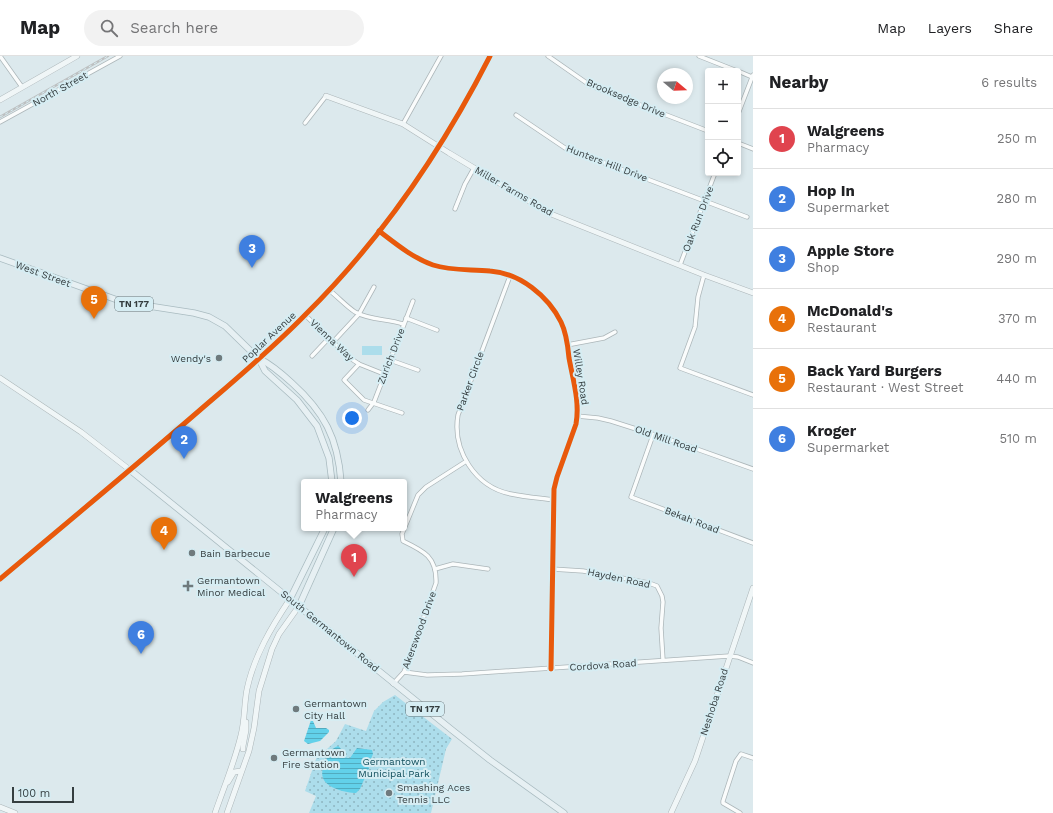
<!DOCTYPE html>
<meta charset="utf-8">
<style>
:root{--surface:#fff;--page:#f2f2f2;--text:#202124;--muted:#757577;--line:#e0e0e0;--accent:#6f7a7d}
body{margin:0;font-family:"Work Sans",sans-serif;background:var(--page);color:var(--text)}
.controls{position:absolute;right:12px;top:12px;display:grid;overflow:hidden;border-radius:4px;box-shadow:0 2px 6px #0003}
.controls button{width:36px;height:36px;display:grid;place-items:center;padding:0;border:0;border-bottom:1px solid var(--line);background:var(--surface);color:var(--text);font:20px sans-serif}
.compass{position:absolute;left:657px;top:12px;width:36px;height:36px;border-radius:50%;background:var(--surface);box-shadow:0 2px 6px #0003;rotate:109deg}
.scale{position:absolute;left:12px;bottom:10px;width:62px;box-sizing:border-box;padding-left:4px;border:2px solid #353e40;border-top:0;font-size:11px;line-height:14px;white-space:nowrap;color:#353e40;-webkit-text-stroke:3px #d6edf3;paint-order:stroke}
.you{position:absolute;left:352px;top:362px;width:14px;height:14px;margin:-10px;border:3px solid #fff;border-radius:50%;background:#1a73e8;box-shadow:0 0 0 6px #1a73e833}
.badge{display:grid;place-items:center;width:26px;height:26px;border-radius:50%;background:var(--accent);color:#fff;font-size:13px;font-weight:700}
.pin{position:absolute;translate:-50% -33px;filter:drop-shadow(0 1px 2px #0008)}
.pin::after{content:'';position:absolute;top:21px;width:14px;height:12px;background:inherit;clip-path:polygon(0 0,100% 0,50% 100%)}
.popup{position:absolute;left:301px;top:423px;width:106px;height:52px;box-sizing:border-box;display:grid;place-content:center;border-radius:4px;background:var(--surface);filter:drop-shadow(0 1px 3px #0005);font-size:13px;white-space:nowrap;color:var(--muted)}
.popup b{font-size:15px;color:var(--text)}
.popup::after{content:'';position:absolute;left:50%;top:100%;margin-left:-8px;border:8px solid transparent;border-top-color:var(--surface)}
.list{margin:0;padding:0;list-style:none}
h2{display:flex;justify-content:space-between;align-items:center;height:52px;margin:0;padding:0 16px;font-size:17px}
h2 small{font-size:13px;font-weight:400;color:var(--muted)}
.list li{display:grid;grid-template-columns:26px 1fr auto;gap:12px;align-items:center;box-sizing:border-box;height:60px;padding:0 16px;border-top:1px solid var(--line)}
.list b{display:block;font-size:15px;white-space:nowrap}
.list p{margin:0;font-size:13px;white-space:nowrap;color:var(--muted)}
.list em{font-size:13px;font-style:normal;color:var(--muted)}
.icon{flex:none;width:22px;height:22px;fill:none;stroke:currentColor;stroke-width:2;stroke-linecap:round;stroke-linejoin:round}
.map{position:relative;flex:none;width:753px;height:757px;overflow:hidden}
header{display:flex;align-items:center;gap:24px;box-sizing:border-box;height:56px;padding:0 20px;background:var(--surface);border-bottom:1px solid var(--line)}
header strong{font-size:19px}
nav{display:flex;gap:22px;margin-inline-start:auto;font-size:14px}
.search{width:280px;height:36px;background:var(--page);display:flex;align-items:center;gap:10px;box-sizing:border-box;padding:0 14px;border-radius:22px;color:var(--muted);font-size:15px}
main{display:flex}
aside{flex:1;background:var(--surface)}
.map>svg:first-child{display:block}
.grass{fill:url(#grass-dots)}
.pitch{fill:#acddeb}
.water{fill:url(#water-rules)}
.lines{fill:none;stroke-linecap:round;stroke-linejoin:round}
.street-casing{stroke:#acb6b9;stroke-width:5}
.secondary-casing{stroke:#acb6b9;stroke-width:6}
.primary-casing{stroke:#a9bbc0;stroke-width:7}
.street{stroke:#fafcfc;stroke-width:3.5}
.secondary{stroke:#f0f6f7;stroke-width:5}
.primary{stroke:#e7f0f3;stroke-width:5.5}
.rail-casing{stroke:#bdc0c1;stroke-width:2.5}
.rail{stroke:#d6edf3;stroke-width:1;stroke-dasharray:3;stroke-linecap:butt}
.cycleway-casing{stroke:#d6edf3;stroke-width:8}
.cycleway{stroke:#e8590c;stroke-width:5}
.poi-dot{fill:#6f7a7d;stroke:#d6edf3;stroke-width:1.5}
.labels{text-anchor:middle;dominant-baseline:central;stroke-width:4;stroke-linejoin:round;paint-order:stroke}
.shield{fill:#d6edf3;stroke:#657276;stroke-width:1}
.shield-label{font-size:9px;font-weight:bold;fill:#353e40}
.street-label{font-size:10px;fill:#353e40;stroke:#d6edf3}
.poi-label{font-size:10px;fill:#353e40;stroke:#d6edf3;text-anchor:start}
.park-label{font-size:10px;fill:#104d5b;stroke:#d6edf3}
</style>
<header>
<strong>Map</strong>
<div class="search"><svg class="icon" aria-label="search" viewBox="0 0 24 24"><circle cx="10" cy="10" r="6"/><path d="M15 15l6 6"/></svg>Search here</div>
<nav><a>Map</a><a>Layers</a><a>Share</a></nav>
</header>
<main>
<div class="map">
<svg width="753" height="757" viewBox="0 0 753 757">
<defs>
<pattern id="grass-dots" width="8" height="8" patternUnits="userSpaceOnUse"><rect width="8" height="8" fill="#acddeb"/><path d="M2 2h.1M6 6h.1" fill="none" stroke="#8db5c0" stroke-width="1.8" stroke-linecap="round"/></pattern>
<pattern id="water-rules" width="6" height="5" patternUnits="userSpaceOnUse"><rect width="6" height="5" fill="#62d1ea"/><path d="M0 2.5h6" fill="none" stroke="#52abbf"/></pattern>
</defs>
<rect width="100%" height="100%" fill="#dce9ed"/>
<!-- grass -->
<polygon class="grass" points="395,639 452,683 446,693 431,757 309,757 316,740 305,735 318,697 327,693 336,685 345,668 366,675 374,655 383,646"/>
<!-- pitch -->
<rect class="pitch" x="362" y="290" width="20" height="9"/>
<!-- water -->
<g class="water">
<polygon points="311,664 313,665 316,672 326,672 329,674 329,676 320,685 308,688 304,685"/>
<path d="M338,690C343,693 342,699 347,702H350L357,692L372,694L373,698L368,710L369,712L360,733L356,737C347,737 326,732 323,722C321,717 323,711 325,707C328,699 330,693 338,690Z"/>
</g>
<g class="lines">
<!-- street casing -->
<g class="street-casing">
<g id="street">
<polyline points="0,0 22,31"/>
<polyline points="548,0 591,30 708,75"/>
<polyline points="699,0 737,15"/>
<polyline points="738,15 752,21"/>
<polyline points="738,58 753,19"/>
<polyline points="516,59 565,92 747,161"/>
<polyline points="0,66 120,0"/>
<polyline points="305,67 326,40"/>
<polyline points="403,68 441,0"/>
<polyline points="738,87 753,93"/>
<polyline points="455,153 465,128 474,112"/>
<path d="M379,175C396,188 413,202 433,209C451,215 471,213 490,215C520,217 548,240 561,266C566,276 568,291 569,302C573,324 580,346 576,368L557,421L554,433L551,613"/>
<polyline points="680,209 715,117"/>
<polyline points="704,219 698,241 695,271 680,312 753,339"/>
<path d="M510,220L458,359C452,394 475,431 511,438C525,441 539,442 554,444"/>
<path d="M329,234C338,241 346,250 355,256C369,264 388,263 403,268"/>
<polyline points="305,259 350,302 359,308 384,318"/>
<polyline points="406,262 437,274"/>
<polyline points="333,286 359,258 374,231"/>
<polyline points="567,289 604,282 615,276"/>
<polyline points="312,300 329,282"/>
<polyline points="390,304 418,314"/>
<polyline points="359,308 344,324 364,344 402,357"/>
<polyline points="368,354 374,346 413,245"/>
<polyline points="577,360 598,362 611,365 677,386 753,413"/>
<polyline points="653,379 631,441 753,487"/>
<polyline points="435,513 453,508 488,513"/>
<polyline points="552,513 583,515 649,527 657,530 662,540 663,546 661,572 663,604"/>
<polyline points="404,616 427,619 462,618 729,600 738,601 753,607"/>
<path d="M393,628L404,616L436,527C437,501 424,495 403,485L402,478L418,439L426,431L465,406"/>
<polyline points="740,757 723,747 723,745 736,705 741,698 753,702"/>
</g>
</g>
<!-- secondary casing -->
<g class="secondary-casing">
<g id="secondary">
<polyline points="326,40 403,68 449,97 551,158 704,219 753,237"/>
<polyline points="0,44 77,0"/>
<polyline points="0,322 81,376 130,414"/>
<polyline points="243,693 243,690 246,674 246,666"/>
<polyline points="228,726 234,716 241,715"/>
<polyline points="0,751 15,757"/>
<path d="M215,757C224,731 235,705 241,679C245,664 244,648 247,633C254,600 272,570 290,543"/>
<polyline points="227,757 249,695 254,672 259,635 272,593 279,578 299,550"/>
<polyline points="671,757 695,705 753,532"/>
</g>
</g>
<!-- primary casing -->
<g class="primary-casing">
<g id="primary">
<polyline points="0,202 123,246 194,257 209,261 225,270 259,303 265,315 297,344 317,370 329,402 332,426"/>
<path d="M260,303C272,309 281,317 292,327C324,356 338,382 341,426"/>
<polyline points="130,414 452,674 490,704 564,757"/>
<path d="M0,523C67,467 134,411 200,354C236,323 272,293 305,259C381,184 442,94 490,0"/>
<polyline points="290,543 325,472"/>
<polyline points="299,550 334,472"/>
</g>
</g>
<!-- street -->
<use href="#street" class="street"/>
<!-- secondary -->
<use href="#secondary" class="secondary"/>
<!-- primary -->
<use href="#primary" class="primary"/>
<!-- rail casing -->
<g class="rail-casing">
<polyline id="rail" points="0,61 108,0"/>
</g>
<!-- rail -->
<use href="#rail" class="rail"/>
<!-- cycleway casing -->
<g class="cycleway-casing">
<g id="cycleway">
<path d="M379,175C396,188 413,202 433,209C451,215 471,213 490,215C520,217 548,240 561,266C566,276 568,291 569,302C573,324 580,346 576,368L557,421L554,433L551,613"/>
<path d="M0,523C67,467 134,411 200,354C236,323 272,293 305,259C381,184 442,94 490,0"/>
</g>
</g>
<!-- cycleway -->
<use href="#cycleway" class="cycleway"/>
</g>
<!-- markers -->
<g class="poi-dot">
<circle cx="219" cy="302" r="4"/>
<circle cx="192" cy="497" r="4"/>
<path d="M186 524h4v4h4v4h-4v4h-4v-4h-4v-4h4z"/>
<circle cx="296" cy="653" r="4"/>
<circle cx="274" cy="702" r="4"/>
<circle cx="389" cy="737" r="4"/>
</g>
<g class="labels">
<!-- shield labels -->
<g class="shield">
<rect x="115" y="241" width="38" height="14" rx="3"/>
<rect x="406" y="646" width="38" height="14" rx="3"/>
</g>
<g class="shield-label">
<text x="134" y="248">TN 177</text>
<text x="425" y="653">TN 177</text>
</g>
<!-- street labels -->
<g class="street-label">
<text transform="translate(60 33) rotate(-29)">North Street</text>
<text transform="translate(626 42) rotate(23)">Brooksedge Drive</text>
<text transform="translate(607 107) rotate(21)">Hunters Hill Drive</text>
<text transform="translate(514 135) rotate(30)">Miller Farms Road</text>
<text transform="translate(698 163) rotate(-69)">Oak Run Drive</text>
<text transform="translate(43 218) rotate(20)">West Street</text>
<text transform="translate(269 281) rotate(-43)">Poplar Avenue</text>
<text transform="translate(332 284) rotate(43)">Vienna Way</text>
<text transform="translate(391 300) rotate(-69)">Zurich Drive</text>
<text transform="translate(581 321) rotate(81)">Willey Road</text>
<text transform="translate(470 325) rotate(-70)">Parker Circle</text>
<text transform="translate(666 383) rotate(19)">Old Mill Road</text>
<text transform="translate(692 464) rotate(21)">Bekah Road</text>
<text transform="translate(619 522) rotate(12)">Hayden Road</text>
<text transform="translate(419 574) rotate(-70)">Akerswood Drive</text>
<text transform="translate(330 575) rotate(39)">South Germantown Road</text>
<text transform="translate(603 609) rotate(-4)">Cordova Road</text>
<text transform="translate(714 646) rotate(-72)">Neshoba Road</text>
</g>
<!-- poi labels -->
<g class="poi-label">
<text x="211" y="302" text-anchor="end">Wendy's</text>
<text x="200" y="497">Bain Barbecue</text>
<text x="197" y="524">Germantown<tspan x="197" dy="12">Minor Medical</tspan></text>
<text x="304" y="647">Germantown<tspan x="304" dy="12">City Hall</tspan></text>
<text x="282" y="696">Germantown<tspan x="282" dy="12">Fire Station</tspan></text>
<text x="397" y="731">Smashing Aces<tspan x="397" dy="12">Tennis LLC</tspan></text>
</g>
<!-- park labels -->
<g class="park-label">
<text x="394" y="705">Germantown<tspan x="394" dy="12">Municipal Park</tspan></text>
</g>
</g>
</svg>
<div class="controls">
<button>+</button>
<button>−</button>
<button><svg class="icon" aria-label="locate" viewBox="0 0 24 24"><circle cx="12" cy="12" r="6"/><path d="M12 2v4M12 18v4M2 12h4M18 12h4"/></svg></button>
</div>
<svg class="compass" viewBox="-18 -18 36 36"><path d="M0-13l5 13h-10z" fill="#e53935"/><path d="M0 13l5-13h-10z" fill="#757577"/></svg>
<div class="scale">100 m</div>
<div class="you"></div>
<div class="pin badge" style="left:354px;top:521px;background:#e0444e">1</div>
<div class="popup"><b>Walgreens</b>Pharmacy</div>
<div class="pin badge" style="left:184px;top:403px;background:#3f7fe0">2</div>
<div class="pin badge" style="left:252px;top:212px;background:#3f7fe0">3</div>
<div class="pin badge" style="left:164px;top:494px;background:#e8710a">4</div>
<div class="pin badge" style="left:94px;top:263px;background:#e8710a">5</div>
<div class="pin badge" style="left:141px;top:598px;background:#3f7fe0">6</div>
</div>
<aside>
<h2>Nearby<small>6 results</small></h2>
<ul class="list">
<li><span class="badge" style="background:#e0444e">1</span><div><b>Walgreens</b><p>Pharmacy</p></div><em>250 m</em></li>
<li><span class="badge" style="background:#3f7fe0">2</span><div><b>Hop In</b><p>Supermarket</p></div><em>280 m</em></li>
<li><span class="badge" style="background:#3f7fe0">3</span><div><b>Apple Store</b><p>Shop</p></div><em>290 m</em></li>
<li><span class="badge" style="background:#e8710a">4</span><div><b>McDonald's</b><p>Restaurant</p></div><em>370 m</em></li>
<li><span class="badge" style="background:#e8710a">5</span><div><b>Back Yard Burgers</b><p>Restaurant · West Street</p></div><em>440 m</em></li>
<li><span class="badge" style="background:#3f7fe0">6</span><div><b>Kroger</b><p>Supermarket</p></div><em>510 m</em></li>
</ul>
</aside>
</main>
